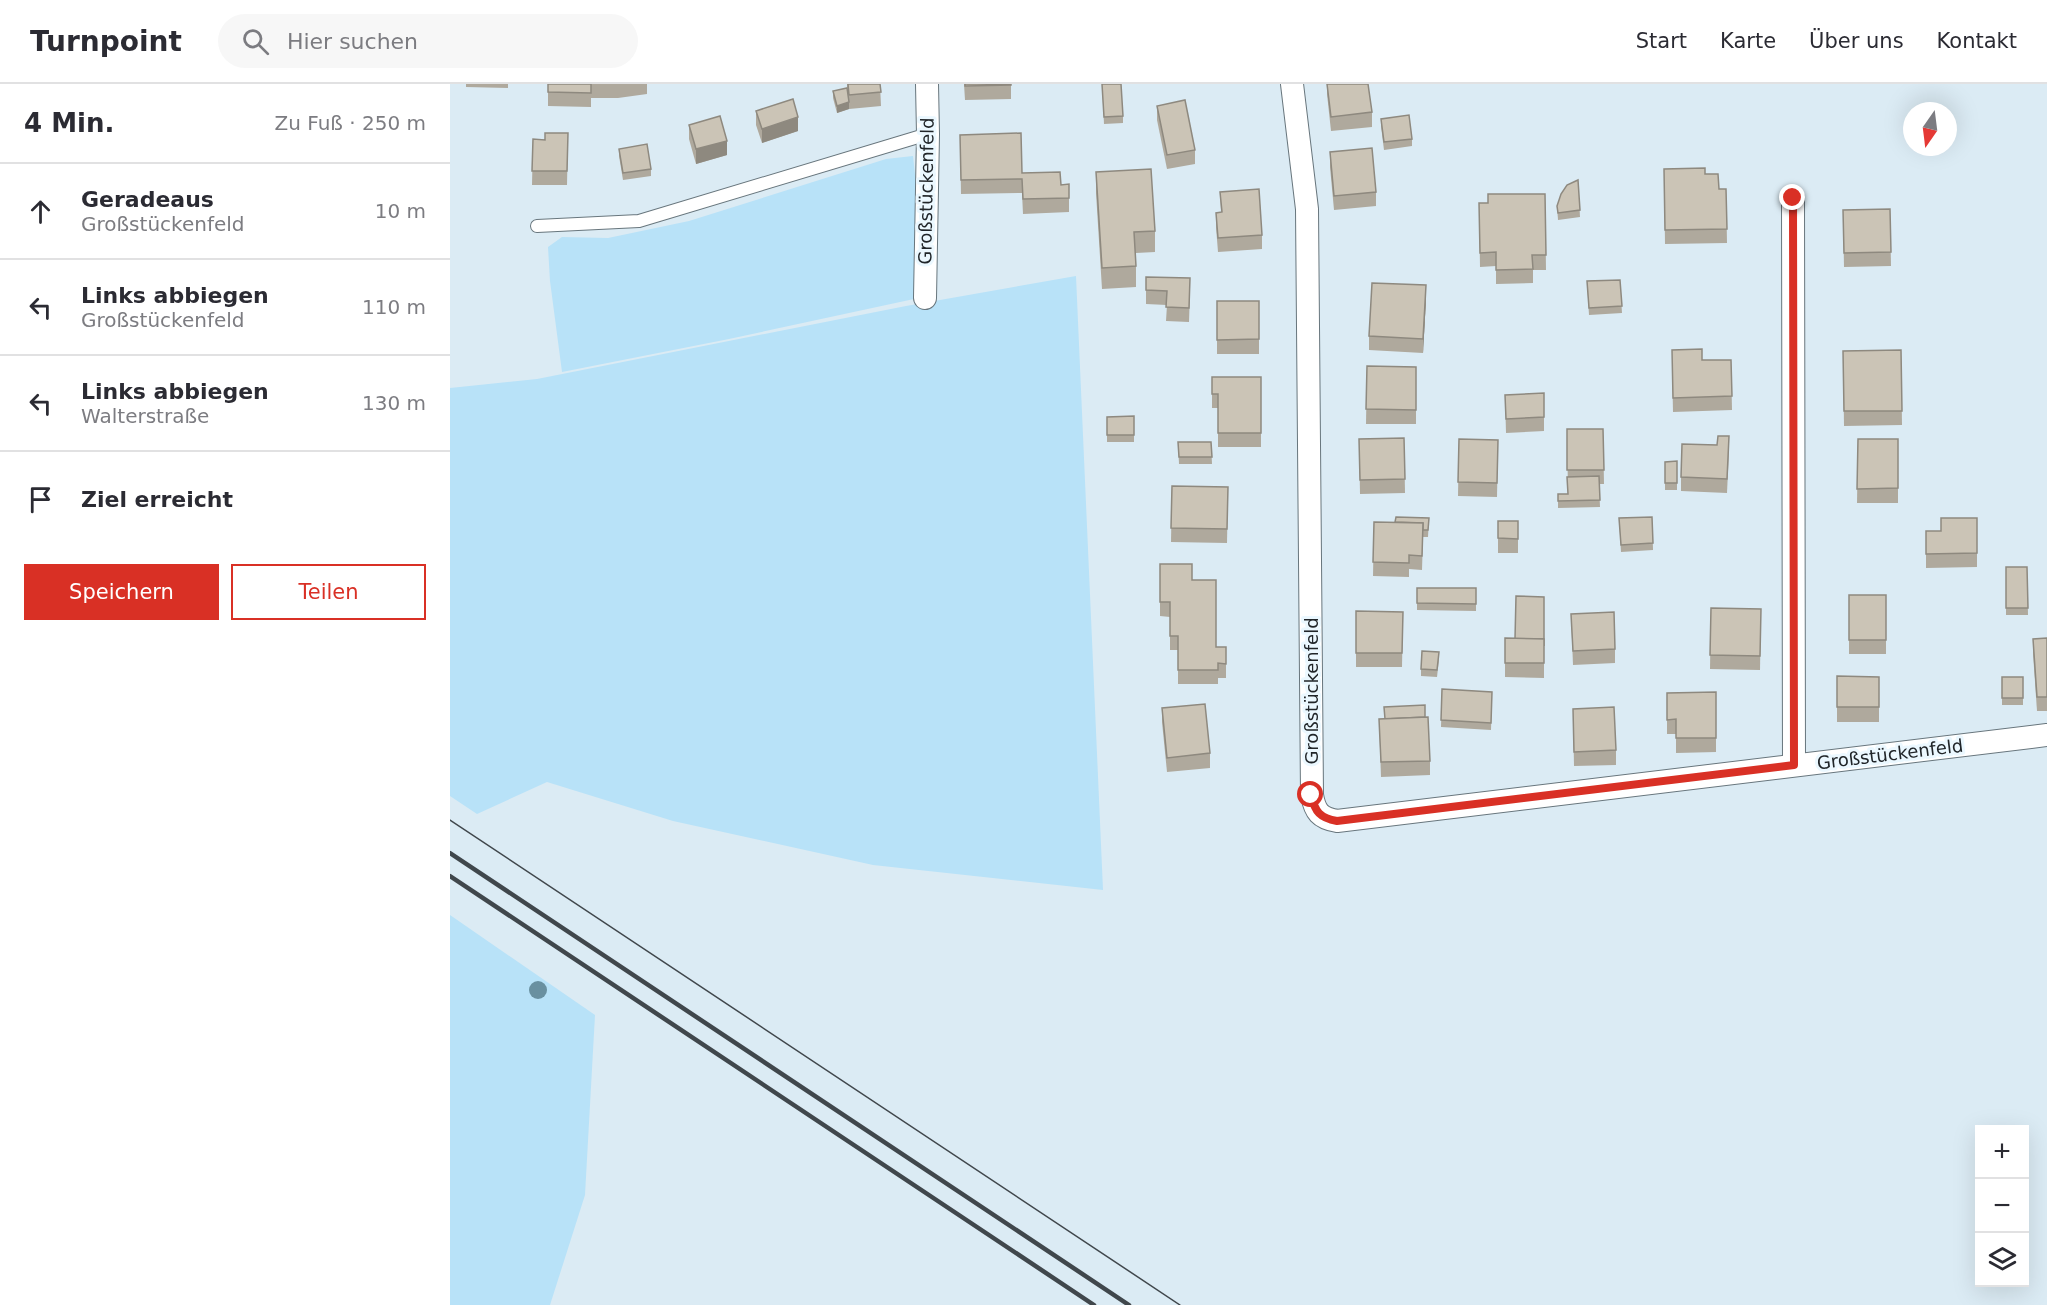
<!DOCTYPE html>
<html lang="de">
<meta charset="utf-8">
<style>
:root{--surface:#fff;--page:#f7f7f7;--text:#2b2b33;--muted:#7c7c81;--line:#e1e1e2;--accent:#d93025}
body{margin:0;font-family:"DejaVu Sans",sans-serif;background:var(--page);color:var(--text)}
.controls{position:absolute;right:18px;bottom:18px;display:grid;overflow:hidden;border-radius:0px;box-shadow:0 6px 24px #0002}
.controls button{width:54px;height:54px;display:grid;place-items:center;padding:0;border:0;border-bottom:2px solid var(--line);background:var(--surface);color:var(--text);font:30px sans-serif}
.compass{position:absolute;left:1453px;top:18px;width:54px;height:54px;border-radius:50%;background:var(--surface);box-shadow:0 6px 24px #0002;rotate:194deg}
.stop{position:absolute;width:18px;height:18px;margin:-14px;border:4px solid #d93025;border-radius:50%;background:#fff}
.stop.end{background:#d93025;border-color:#fff;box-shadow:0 2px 6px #0008}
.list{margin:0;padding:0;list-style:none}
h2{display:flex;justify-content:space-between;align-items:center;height:78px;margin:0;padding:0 24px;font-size:26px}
h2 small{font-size:20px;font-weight:400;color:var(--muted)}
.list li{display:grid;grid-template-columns:39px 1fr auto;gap:18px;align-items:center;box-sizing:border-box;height:96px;padding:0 24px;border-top:2px solid var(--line)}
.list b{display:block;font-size:22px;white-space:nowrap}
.list p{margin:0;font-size:20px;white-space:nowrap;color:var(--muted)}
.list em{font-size:20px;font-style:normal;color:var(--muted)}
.actions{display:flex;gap:12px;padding:18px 24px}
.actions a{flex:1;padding:14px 0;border:2px solid var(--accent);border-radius:0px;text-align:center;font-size:21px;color:var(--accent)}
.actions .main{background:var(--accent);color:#fff}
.icon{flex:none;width:33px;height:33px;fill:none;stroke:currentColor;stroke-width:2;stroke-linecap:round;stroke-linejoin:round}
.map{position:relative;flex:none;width:1597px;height:1221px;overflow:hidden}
header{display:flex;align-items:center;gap:36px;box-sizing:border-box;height:84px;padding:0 30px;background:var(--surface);border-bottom:2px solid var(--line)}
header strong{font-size:28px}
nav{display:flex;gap:33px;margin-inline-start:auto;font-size:21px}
.search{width:420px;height:54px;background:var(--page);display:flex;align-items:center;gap:15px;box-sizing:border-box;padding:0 21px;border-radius:33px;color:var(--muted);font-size:22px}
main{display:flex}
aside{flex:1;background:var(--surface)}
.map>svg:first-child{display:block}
.green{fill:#b8e2f8}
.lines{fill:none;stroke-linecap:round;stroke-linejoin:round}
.service-casing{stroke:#68767d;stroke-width:14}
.minor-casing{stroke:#68767d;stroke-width:24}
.service{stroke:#fff;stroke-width:12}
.minor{stroke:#fff;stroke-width:22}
.tram{stroke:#40474c;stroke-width:1.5}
.rail{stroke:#40474c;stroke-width:4.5}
.tree{fill:#6990a0}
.wall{fill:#afa99d}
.shaded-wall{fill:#8e897f}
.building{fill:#cbc4b6;stroke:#8e897f;stroke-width:1.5}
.route{stroke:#d93025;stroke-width:8}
.labels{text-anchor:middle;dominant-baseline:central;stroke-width:6;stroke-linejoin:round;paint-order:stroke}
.street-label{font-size:18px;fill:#202529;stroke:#ebf8ff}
</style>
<header>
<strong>Turnpoint</strong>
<div class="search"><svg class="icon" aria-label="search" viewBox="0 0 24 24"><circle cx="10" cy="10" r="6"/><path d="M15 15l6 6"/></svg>Hier suchen</div>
<nav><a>Start</a><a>Karte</a><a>Über uns</a><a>Kontakt</a></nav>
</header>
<main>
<aside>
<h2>4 Min.<small>Zu Fuß · 250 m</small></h2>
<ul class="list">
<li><svg class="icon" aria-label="ahead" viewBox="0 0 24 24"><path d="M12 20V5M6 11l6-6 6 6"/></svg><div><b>Geradeaus</b><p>Großstückenfeld</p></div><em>10 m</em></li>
<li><svg class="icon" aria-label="left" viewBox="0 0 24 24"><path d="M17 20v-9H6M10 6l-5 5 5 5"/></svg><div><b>Links abbiegen</b><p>Großstückenfeld</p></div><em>110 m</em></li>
<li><svg class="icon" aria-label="left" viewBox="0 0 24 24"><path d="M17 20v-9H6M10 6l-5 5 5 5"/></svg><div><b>Links abbiegen</b><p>Walterstraße</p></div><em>130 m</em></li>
<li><svg class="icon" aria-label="arrive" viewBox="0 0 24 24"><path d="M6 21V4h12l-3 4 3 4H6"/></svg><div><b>Ziel erreicht</b></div></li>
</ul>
<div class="actions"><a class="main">Speichern</a><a>Teilen</a></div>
</aside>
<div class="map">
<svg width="1597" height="1221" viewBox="0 0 1597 1221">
<rect width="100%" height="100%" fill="#dbebf4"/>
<!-- green -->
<g class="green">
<polygon points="463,72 467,109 464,215 279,255 112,288 100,197 98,163 112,153 158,154 239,137 436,75"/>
<polygon points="626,192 653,806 423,781 223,737 97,698 27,730 0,712 0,304 87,295 456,222"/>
<polygon points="0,831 145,931 135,1111 100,1221 0,1221"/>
</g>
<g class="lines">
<!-- service casing -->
<g class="service-casing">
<polyline id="service" points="87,142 189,137 478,50"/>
</g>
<!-- minor casing -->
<g class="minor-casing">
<g id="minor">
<path d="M842,0L857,125L862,711C865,728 870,734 887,737L1597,651"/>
<polyline points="1343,114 1344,681"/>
<polyline points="475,214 478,50 477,0"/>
</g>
</g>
<!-- service -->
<use href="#service" class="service"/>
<!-- minor -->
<use href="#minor" class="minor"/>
<!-- tram -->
<polyline class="tram" points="0,736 730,1221"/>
<!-- rail -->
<g class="rail">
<polyline points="0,769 679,1221"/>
<polyline points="0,792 644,1221"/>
</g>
</g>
<!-- trees -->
<circle class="tree" cx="88" cy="906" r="9"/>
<!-- wall -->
<g class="wall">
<polygon points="16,0 58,0 58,4 16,3"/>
<polygon points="98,0 197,0 197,10 168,14 141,14 141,23 98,22"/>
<polygon points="397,0 430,0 431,22 399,25 387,29 383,14 383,7 397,4"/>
<polygon points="514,0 561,0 561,15 515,16"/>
<polygon points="652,0 673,32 673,39 654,40"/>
<polygon points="877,0 918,0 922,28 922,43 881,47 877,10"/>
<polygon points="707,22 745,66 745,80 717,85 707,36"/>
<polygon points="306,27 348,47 312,59 306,41"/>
<polygon points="931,35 962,55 962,62 934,66 931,42"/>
<polygon points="239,41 277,71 246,80 239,55"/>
<polygon points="118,49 117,101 82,101 83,55 95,56"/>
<polygon points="510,51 572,89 611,101 619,100 619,128 573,130 572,109 511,110"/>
<polygon points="169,65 201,85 201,92 173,96 169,72"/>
<polygon points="880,68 926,108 926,122 884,126 880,83"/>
<polygon points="1214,85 1255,90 1269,105 1276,105 1277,159 1215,160"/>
<polygon points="646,88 705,147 705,168 686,169 686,203 652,205 646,109"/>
<polygon points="1128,96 1130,133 1108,136 1107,122"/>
<polygon points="770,108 812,151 812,165 768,168 766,143 766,129 771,128"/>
<polygon points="1095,110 1096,186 1083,186 1083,199 1046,200 1046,182 1030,183 1029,119 1038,119"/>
<polygon points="1440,125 1441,182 1394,183 1393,126"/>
<polygon points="696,193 740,208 739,238 716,237 717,221 696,220"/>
<polygon points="1170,196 1172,229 1139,231 1137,197"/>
<polygon points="976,215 973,269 919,266 919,252"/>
<rect x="767" y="217" width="42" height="53"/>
<polygon points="1451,266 1452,341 1394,342 1393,267"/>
<polygon points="1252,276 1281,276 1282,326 1223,328 1222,280"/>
<polygon points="917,282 966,283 966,340 916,340"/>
<polygon points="762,293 811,293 811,363 768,363 768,324 762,324"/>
<polygon points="1055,311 1094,333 1094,347 1056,349"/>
<polygon points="684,332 684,358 657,358 657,333"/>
<polygon points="1117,345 1153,345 1154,400 1149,400 1150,423 1108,424 1108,410 1118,410"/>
<polygon points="954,354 955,409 910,410 909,355"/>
<polygon points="1009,355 1048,356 1047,413 1008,412"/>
<polygon points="1408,355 1448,355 1448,419 1407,419"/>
<polygon points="728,358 761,358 762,380 729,380"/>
<polygon points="1267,361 1279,366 1277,409 1231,407 1231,393"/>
<polygon points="1227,377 1227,406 1215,406 1215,378"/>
<polygon points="722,402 778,403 777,459 721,458"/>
<polygon points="1202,433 1203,466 1171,468 1169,434"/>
<polygon points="979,434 978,453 973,453 972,486 959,485 959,493 923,492 924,438 945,438"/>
<polygon points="1527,434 1527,483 1476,484 1476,447 1491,447"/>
<rect x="1048" y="437" width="20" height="32"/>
<polygon points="710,480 742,496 766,563 776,563 776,594 768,594 768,600 728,600 728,566 720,566 720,533 710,532"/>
<polygon points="1556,483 1577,483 1578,531 1556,531"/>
<polygon points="967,504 1026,504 1026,527 967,526"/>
<rect x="1399" y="511" width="37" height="59"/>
<polygon points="1094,513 1094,594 1055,593 1055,554 1065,555"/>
<polygon points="1261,524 1311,525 1310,586 1260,585"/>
<polygon points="906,527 953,528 952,583 906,583"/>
<polygon points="1121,530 1165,565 1165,579 1123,581"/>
<polygon points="1597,554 1597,627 1587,627 1583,569 1583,555"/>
<polygon points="989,575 987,593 971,592 971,585"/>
<polygon points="1387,592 1429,593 1429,638 1387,638"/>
<rect x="1552" y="593" width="21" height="28"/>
<polygon points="992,605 1042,608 1041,646 991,643"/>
<polygon points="1266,608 1266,668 1226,669 1226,650 1217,650 1217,609"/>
<polygon points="712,624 760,669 760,684 717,688 712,638"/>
<polygon points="1123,625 1166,666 1166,681 1124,682"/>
<polygon points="975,633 980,677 980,691 931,693 929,635"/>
</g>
<!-- shaded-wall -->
<g class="shaded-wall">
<polygon points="399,18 399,25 387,29 387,22"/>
<polygon points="348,33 348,47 312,59 312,45"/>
<polygon points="277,57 277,71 246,80 246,65"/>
<polygon points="976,201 976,215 973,269 973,255"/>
</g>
<!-- building -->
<g class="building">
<polygon points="98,0 141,0 141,9 98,8"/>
<polygon points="398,0 430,0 431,8 399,11"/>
<polygon points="515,0 561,0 561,1 515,2"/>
<polygon points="652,0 671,0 673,32 654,33"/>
<polygon points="877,0 918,0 922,28 881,33"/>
<polygon points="397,4 399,18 387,22 383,7"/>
<polygon points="343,15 348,33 312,45 306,27"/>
<polygon points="735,16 745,66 717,71 707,22"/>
<polygon points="959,31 962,55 934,58 931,35"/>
<polygon points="270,32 277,57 246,65 239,41"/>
<polygon points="95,49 118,49 117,87 82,87 83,55 95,56"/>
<polygon points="571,49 572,89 610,88 611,101 619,100 619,114 573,115 572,95 511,96 510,51"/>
<polygon points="197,60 201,85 173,89 169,65"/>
<polygon points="922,64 926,108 884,112 880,68"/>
<polygon points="1255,84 1255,90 1268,90 1269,105 1276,105 1277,145 1215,146 1214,85"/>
<polygon points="701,85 705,147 684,148 686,182 652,184 646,88"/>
<polygon points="1128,96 1130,126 1108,129 1107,122 1111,110 1117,101"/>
<polygon points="809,105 812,151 768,154 766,129 772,128 770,108"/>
<polygon points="1038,110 1095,110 1096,171 1082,171 1083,185 1046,186 1046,168 1030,169 1029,119 1038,119"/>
<polygon points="1440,125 1441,168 1394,169 1393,126"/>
<polygon points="696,193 740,194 739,224 716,223 717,207 696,206"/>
<polygon points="1170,196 1172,222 1139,224 1137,197"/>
<polygon points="922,199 976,201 973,255 919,252"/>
<polygon points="767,217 809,217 809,255 767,256"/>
<polygon points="1252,265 1252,276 1281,276 1282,312 1223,314 1222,266"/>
<polygon points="1451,266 1452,327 1394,327 1393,267"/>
<polygon points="917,282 966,283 966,326 916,325"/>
<polygon points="762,293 811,293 811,349 768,349 768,310 762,310"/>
<polygon points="1094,309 1094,333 1056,335 1055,311"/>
<polygon points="684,332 684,351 657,351 657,333"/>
<polygon points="1117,345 1153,345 1154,386 1117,386"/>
<polygon points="1268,352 1279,352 1277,395 1231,393 1232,360 1267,361"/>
<polygon points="954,354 955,395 910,396 909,355"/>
<polygon points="1009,355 1048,356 1047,399 1008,398"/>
<polygon points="1408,355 1448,355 1448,404 1407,405"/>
<polygon points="728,358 761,358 762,373 729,373"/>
<polygon points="1227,377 1227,399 1215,399 1215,378"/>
<polygon points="1149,392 1150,416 1108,417 1108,410 1118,410 1117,393"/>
<polygon points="722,402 778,403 777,445 721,444"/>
<polygon points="946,433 979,434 978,446 973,446 973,439 945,438"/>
<polygon points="1202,433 1203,459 1171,461 1169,434"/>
<polygon points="1491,434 1527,434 1527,469 1476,470 1476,447 1491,447"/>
<polygon points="1048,437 1068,437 1068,455 1048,454"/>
<polygon points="924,438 973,439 972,472 959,471 959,479 923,478"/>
<polygon points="710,480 742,480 742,496 766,496 766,563 776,563 776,580 768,579 768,586 728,586 728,552 720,552 720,518 710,518"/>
<polygon points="1556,483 1577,483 1578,524 1556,524"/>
<polygon points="967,504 1026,504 1026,520 967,519"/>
<rect x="1399" y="511" width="37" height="45"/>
<polygon points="1066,512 1094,513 1094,562 1094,555 1065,555"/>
<polygon points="1261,524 1311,525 1310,572 1260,571"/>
<polygon points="906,527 953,528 952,569 906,569"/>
<polygon points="1164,528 1165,565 1123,567 1121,530"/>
<polygon points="1055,554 1094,555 1094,579 1055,579"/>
<polygon points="1597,554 1597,613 1587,613 1583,555"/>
<polygon points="972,567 989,568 987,586 971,585"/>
<polygon points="1387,592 1429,593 1429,623 1387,623"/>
<rect x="1552" y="593" width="21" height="21"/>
<polygon points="992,605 1042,608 1041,639 991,636"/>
<polygon points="1266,608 1266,654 1226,654 1226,635 1217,636 1217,609"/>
<polygon points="755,620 760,669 717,674 712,624"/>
<polygon points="975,621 975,633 935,635 934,623"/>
<polygon points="1164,623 1166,666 1124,668 1123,625"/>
<polygon points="978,633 980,677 931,678 929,635"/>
</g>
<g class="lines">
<!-- route -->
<path class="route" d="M861,711C865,728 870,734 887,737L1344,681L1343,114"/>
</g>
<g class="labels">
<!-- street labels -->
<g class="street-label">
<text transform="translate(476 107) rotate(-89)">Großstückenfeld</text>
<text transform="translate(861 607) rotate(-90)">Großstückenfeld</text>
<text transform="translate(1440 670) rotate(-7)">Großstückenfeld</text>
</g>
</g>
</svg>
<div class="controls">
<button>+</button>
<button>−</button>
<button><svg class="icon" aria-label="layers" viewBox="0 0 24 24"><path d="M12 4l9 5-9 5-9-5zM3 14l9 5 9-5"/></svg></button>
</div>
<svg class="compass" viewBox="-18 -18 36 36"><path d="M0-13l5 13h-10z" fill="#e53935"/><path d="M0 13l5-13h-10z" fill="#7c7c81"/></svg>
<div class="stop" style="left:861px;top:711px"></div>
<div class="stop end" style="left:1343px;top:114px"></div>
</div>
</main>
